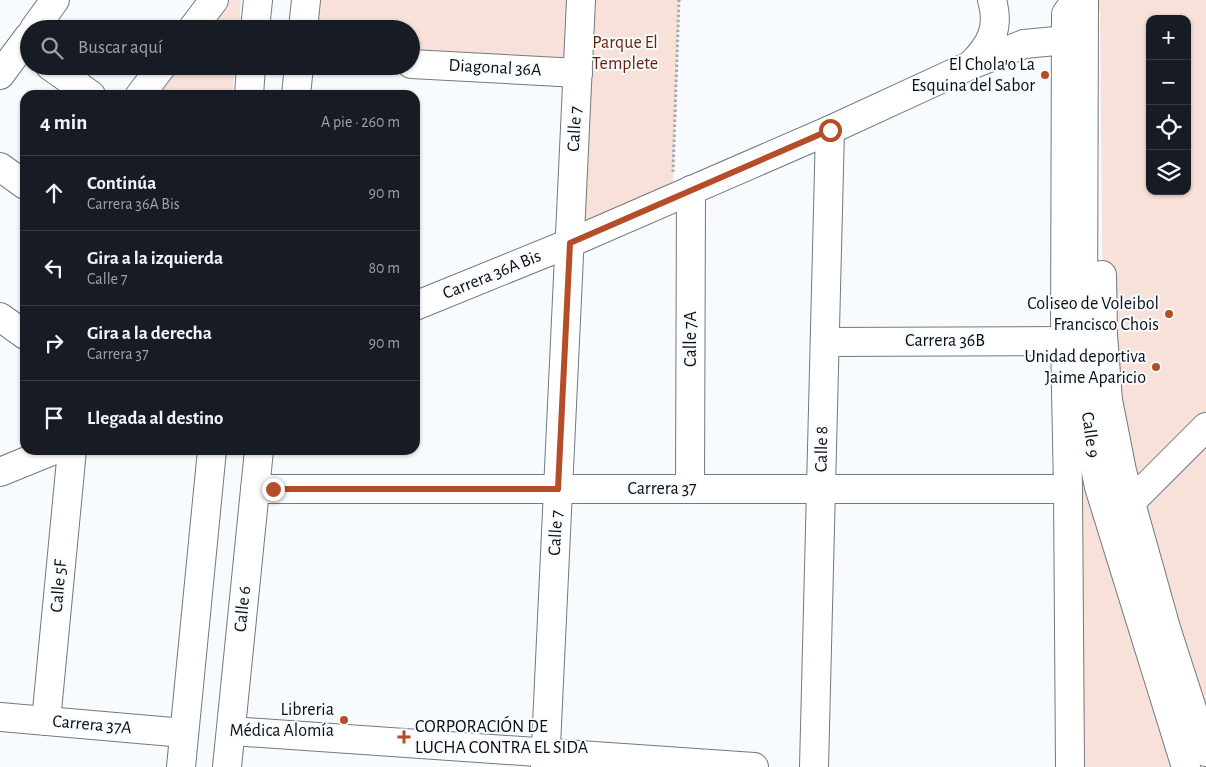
<!DOCTYPE html>
<html lang="es">
<meta charset="utf-8">
<style>
:root{--surface:#171b24;--page:#242831;--text:#f1f3f6;--muted:#9ea1a6;--line:#363941}
body{margin:0;font-family:"Alegreya Sans",sans-serif;background:var(--page);color:var(--text)}
.controls{position:absolute;right:15px;top:15px;display:grid;overflow:hidden;border-radius:10px;box-shadow:0 1px 4px #0004}
.controls button{width:45px;height:45px;display:grid;place-items:center;padding:0;border:0;border-bottom:1px solid var(--line);background:var(--surface);color:var(--text);font:25px sans-serif}
.stop{position:absolute;width:15px;height:15px;margin:-11px;border:4px solid #b54d29;border-radius:50%;background:#fff}
.stop.end{background:#b54d29;border-color:#fff;box-shadow:0 1px 5px #0008}
.list{margin:0;padding:0;list-style:none}
h2{display:flex;justify-content:space-between;align-items:center;height:65px;margin:0;padding:0 20px;font-size:21px}
h2 small{font-size:16px;font-weight:400;color:var(--muted)}
.list li{display:grid;grid-template-columns:32px 1fr auto;gap:15px;align-items:center;box-sizing:border-box;height:75px;padding:0 20px;border-top:1px solid var(--line)}
.list b{display:block;font-size:19px;white-space:nowrap}
.list p{margin:0;font-size:16px;white-space:nowrap;color:var(--muted)}
.list em{font-size:16px;font-style:normal;color:var(--muted)}
.icon{flex:none;width:28px;height:28px;fill:none;stroke:currentColor;stroke-width:2;stroke-linecap:round;stroke-linejoin:round}
.map{position:relative;flex:none;width:1206px;height:767px;overflow:hidden}
.search{position:absolute;background:var(--surface);box-shadow:0 1px 4px #0004;left:20px;top:20px;width:400px;height:55px;display:flex;align-items:center;gap:12px;box-sizing:border-box;padding:0 18px;border-radius:28px;color:var(--muted);font-size:19px}
.panel{position:absolute;background:var(--surface);box-shadow:0 1px 4px #0004;left:20px;top:90px;width:400px;height:365px;border-radius:15px}
.map>svg:first-child{display:block}
.green{fill:#f7e1d9;fill-rule:evenodd}
.lines{fill:none;stroke-linecap:round;stroke-linejoin:round}
.minor-casing{stroke:#717a81;stroke-width:30}
.major-casing{stroke:#717a81;stroke-width:30}
.path{stroke:#a6aaad;stroke-width:3;stroke-dasharray:2.5 2.5;stroke-linecap:butt}
.minor{stroke:#fff;stroke-width:28}
.major{stroke:#fff;stroke-width:28}
.route{stroke:#b54d29;stroke-width:6}
.poi-dot{fill:#b54d29;stroke:#f7fbfe;stroke-width:2}
.labels{text-anchor:middle;dominant-baseline:central;stroke-width:4;stroke-linejoin:round;paint-order:stroke}
.park-label{font-size:18px;fill:#671f03;stroke:#f7fbfe}
.poi-label{font-size:18px;fill:#0b0e11;stroke:#f7fbfe;text-anchor:end}
.street-label{font-size:18px;fill:#0b0e11;stroke:#f7fbfe}
</style>
<div class="map">
<svg width="1206" height="767" viewBox="0 0 1206 767">
<rect width="100%" height="100%" fill="#f7fbfe"/>
<!-- green -->
<g class="green">
<polygon points="227,0 241,0 239,29 202,29"/>
<polygon points="306,0 679,0 673,185 570,243 578,73 411,64 411,29 303,29"/>
<path d="M1092,0H1206V752L1166,628L1103,335L1100,12ZM1150,19H1187V191H1150Z"/>
<polygon points="170,66 235,66 232,95 146,95"/>
<polygon points="1099,487 1186,767 1070,767 1068,489"/>
</g>
<g class="lines">
<!-- minor casing -->
<g class="minor-casing">
<g id="minor">
<polyline points="34,29 55,0"/>
<polyline points="192,29 214,0"/>
<polyline points="411,64 578,73"/>
<polyline points="50,66 91,95"/>
<polyline points="0,75 29,36"/>
<polyline points="140,95 162,66"/>
<polyline points="0,167 25,185"/>
<polyline points="415,306 570,243 830,130 971,65 1024,44 1066,40"/>
<polyline points="0,317 25,335"/>
<polyline points="825,342 1065,341"/>
<polyline points="0,472 54,450"/>
<polyline points="255,489 1068,489"/>
<polyline points="690,489 691,190"/>
<polyline points="1130,503 1206,427"/>
<polyline points="0,717 184,733"/>
<polyline points="46,721 72,450"/>
<polyline points="231,731 754,767"/>
<polyline points="545,767 581,0"/>
<polyline points="814,767 830,130"/>
<polyline points="1070,767 1068,489 1065,341 1066,14 1076,0"/>
</g>
</g>
<!-- major casing -->
<g class="major-casing">
<g id="major">
<polyline points="1084,0 1083,334 1085,400 1090,444 1099,487 1186,767"/>
<polyline points="255,29 258,0"/>
<polyline points="303,29 306,0"/>
<path d="M971,65C991,45 1000,28 992,0"/>
<polyline points="249,95 251,66"/>
<polyline points="296,95 299,66"/>
<polyline points="1102,275 1103,335 1108,400 1122,471 1166,628 1206,752"/>
<polyline points="181,767 212,450"/>
<polyline points="227,767 259,450"/>
</g>
</g>
<!-- path -->
<polyline class="path" points="673,172 679,0"/>
<!-- minor -->
<use href="#minor" class="minor"/>
<!-- major -->
<use href="#major" class="major"/>
</g>
<g class="lines">
<!-- route -->
<polyline class="route" points="273,489 558,489 570,243 830,130"/>
</g>
<!-- markers -->
<g class="poi-dot">
<circle cx="1045" cy="75" r="5"/>
<circle cx="1169" cy="314" r="5"/>
<circle cx="1156" cy="367" r="5"/>
<circle cx="344" cy="720" r="5"/>
<path d="M401.5 729.5h5v5h5v5h-5v5h-5v-5h-5v-5h5z"/>
</g>
<g class="labels">
<!-- park labels -->
<g class="park-label">
<text x="625" y="43">Parque El<tspan x="625" dy="21">Templete</tspan></text>
</g>
<!-- poi labels -->
<g class="poi-label">
<text x="1035" y="65">El Chola'o La<tspan x="1035" dy="21">Esquina del Sabor</tspan></text>
<text x="1159" y="304">Coliseo de Voleibol<tspan x="1159" dy="21">Francisco Chois</tspan></text>
<text x="1146" y="357">Unidad deportiva<tspan x="1146" dy="21">Jaime Aparicio</tspan></text>
<text x="334" y="710">Libreria<tspan x="334" dy="21">Médica Alomía</tspan></text>
<text x="415" y="727" text-anchor="start">CORPORACIÓN DE<tspan x="415" dy="21">LUCHA CONTRA EL SIDA</tspan></text>
</g>
<!-- street labels -->
<g class="street-label">
<text transform="translate(495 68) rotate(3)">Diagonal 36A</text>
<text transform="translate(575 129) rotate(-87)">Calle 7</text>
<text transform="translate(492 275) rotate(-22)">Carrera 36A Bis</text>
<text transform="translate(691 339) rotate(-90)">Calle 7A</text>
<text x="945" y="341">Carrera 36B</text>
<text transform="translate(1090 435) rotate(82)">Calle 9</text>
<text transform="translate(822 449) rotate(-89)">Calle 8</text>
<text x="662" y="489">Carrera 37</text>
<text transform="translate(556 533) rotate(-87)">Calle 7</text>
<text transform="translate(59 586) rotate(-85)">Calle 5F</text>
<text transform="translate(243 609) rotate(-84)">Calle 6</text>
<text transform="translate(92 725) rotate(5)">Carrera 37A</text>
</g>
</g>
</svg>
<div class="controls">
<button>+</button>
<button>−</button>
<button><svg class="icon" aria-label="locate" viewBox="0 0 24 24"><circle cx="12" cy="12" r="6"/><path d="M12 2v4M12 18v4M2 12h4M18 12h4"/></svg></button>
<button><svg class="icon" aria-label="layers" viewBox="0 0 24 24"><path d="M12 4l9 5-9 5-9-5zM3 14l9 5 9-5"/></svg></button>
</div>
<div class="stop" style="left:830px;top:130px"></div>
<div class="stop end" style="left:273px;top:489px"></div>
<div class="search"><svg class="icon" aria-label="search" viewBox="0 0 24 24"><circle cx="10" cy="10" r="6"/><path d="M15 15l6 6"/></svg>Buscar aquí</div>
<section class="panel">
<h2>4 min<small>A pie · 260 m</small></h2>
<ul class="list">
<li><svg class="icon" aria-label="ahead" viewBox="0 0 24 24"><path d="M12 20V5M6 11l6-6 6 6"/></svg><div><b>Continúa</b><p>Carrera 36A Bis</p></div><em>90 m</em></li>
<li><svg class="icon" aria-label="left" viewBox="0 0 24 24"><path d="M17 20v-9H6M10 6l-5 5 5 5"/></svg><div><b>Gira a la izquierda</b><p>Calle 7</p></div><em>80 m</em></li>
<li><svg class="icon" aria-label="right" viewBox="0 0 24 24"><path d="M7 20v-9h11M14 6l5 5-5 5"/></svg><div><b>Gira a la derecha</b><p>Carrera 37</p></div><em>90 m</em></li>
<li><svg class="icon" aria-label="arrive" viewBox="0 0 24 24"><path d="M6 21V4h12l-3 4 3 4H6"/></svg><div><b>Llegada al destino</b></div></li>
</ul>
</section>
</div>
